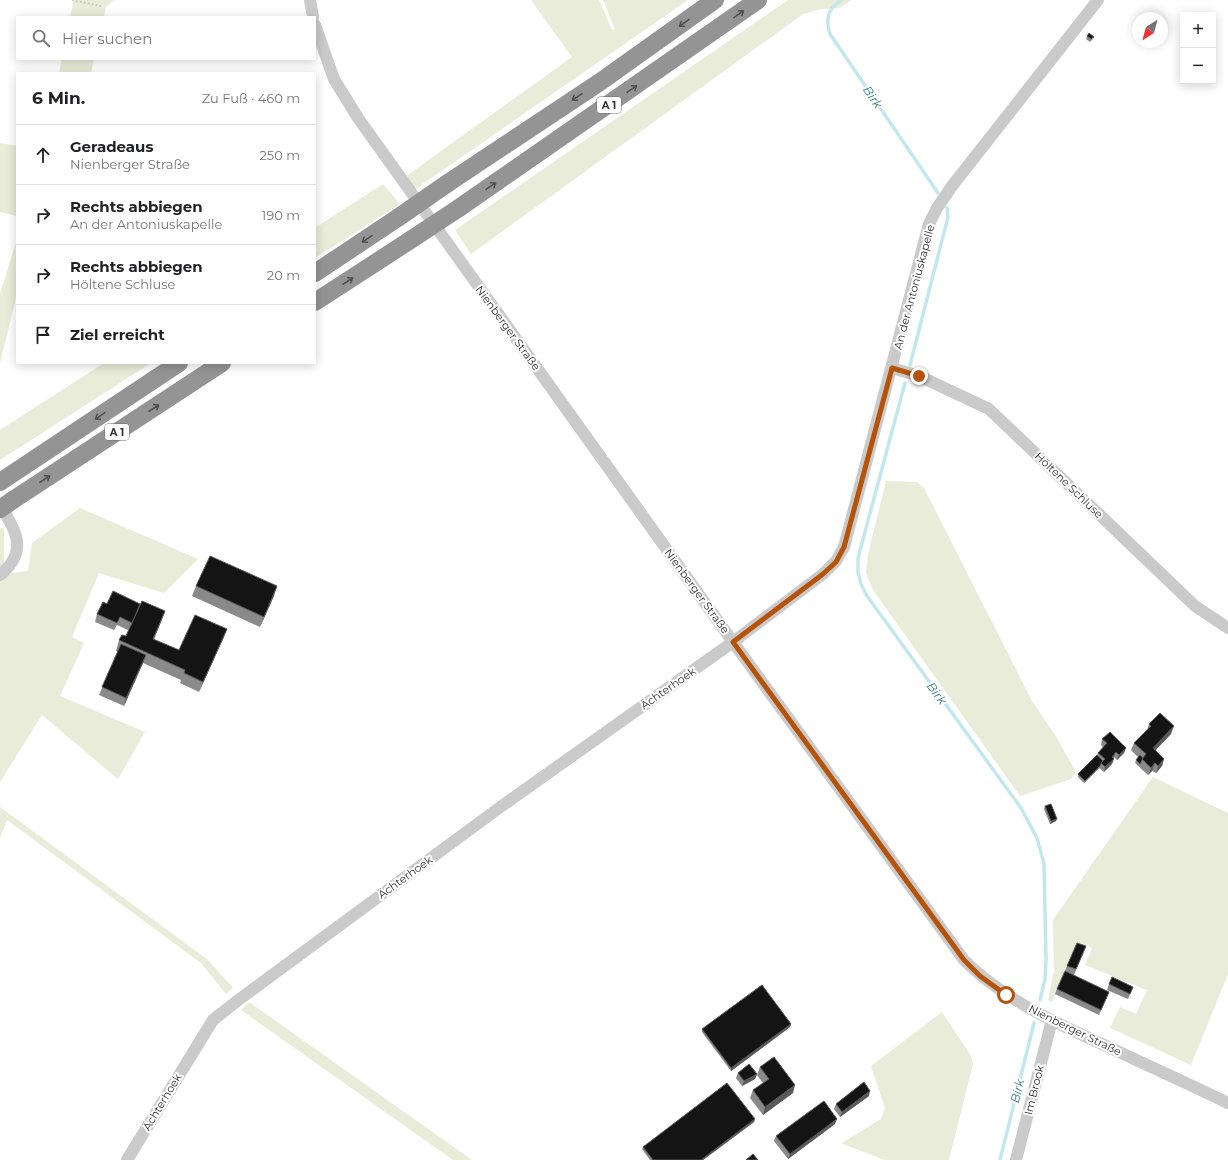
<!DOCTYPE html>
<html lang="de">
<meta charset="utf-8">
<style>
:root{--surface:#fff;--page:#f2f2f2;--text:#202124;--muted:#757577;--line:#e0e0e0}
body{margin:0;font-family:Montserrat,sans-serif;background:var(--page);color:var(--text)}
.controls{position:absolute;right:12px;top:12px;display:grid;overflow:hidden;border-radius:0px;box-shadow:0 2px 10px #0003}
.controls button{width:36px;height:36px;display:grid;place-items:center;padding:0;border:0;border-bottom:1px solid var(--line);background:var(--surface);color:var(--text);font:20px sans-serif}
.compass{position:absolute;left:1132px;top:12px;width:36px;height:36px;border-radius:50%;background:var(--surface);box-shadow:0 2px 10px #0003;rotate:216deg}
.stop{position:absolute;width:12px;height:12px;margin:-9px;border:3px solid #b45309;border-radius:50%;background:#fff}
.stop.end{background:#b45309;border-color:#fff;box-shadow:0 1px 4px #0008}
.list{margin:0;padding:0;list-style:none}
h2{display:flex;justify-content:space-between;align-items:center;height:52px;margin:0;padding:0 16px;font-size:17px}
h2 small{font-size:13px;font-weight:400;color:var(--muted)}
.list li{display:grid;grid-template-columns:26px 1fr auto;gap:12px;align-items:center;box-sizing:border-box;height:60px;padding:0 16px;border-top:1px solid var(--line)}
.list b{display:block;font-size:15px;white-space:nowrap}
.list p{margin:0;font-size:13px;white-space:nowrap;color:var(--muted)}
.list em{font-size:13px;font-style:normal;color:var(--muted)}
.icon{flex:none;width:22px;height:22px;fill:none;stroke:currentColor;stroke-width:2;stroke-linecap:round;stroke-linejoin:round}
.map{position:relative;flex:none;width:1228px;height:1160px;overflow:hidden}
.search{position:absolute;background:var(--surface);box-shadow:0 2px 10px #0003;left:16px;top:16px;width:300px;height:44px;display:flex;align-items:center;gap:10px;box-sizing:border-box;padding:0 14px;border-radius:0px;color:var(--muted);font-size:15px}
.panel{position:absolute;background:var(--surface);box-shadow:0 2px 10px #0003;left:16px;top:72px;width:300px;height:292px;border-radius:0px}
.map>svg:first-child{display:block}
.green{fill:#e8ecd8}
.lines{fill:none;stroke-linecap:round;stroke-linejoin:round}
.stream{stroke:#c2e8ee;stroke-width:3.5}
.path{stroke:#cacaca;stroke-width:2;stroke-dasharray:2 2;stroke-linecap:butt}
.minor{stroke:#cacaca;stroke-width:12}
.highway{stroke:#949494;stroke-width:18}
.highway-bridge{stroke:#949494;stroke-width:18}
.wall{fill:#8a8a8a}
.shaded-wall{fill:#5a5a5a}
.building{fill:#141414;stroke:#5a5a5a}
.oneway{stroke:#515151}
.route{stroke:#b45309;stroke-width:5}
.labels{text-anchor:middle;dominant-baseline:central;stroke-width:4;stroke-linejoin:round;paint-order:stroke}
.shield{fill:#fff;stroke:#6c6c6c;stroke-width:1}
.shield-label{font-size:10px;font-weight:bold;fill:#2d2d2d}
.street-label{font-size:11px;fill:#2d2d2d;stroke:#fff}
.water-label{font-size:12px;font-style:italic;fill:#307d89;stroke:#fff}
</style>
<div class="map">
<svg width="1228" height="1160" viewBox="0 0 1228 1160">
<rect width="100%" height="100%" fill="#fff"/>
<!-- green -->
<g class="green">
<polygon points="74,0 114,0 106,7 104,17 70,17"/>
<polygon points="531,0 599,0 612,30 615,29 603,0 688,0 414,190 405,177 572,57"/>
<polygon points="788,0 851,0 840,8 822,9 803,14 471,254 455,230"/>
<polygon points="62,59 94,59 91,73 59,73"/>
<polygon points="0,143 17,146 17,216 0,212"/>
<polygon points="383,184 400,204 315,258 315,228"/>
<polygon points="17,239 17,294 0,363 0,294"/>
<polygon points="104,363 151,363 0,460 0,430"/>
<polygon points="886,481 917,482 924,488 1032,701 1055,735 1076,772 1071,779 1020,796 873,590 866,573 868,554"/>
<polygon points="80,508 198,559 164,593 99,573 72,637 84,643 60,696 145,732 118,779 42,715 0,782 0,580 11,573 28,571 32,543"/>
<polygon points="4,527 4,566 0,568 0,529"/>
<polygon points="1153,777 1228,813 1228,974 1191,1065 1110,1028 1120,1007 1136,1014 1147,990 1085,965 1092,948 1079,942 1052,1002 1048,1000 1054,971 1053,920"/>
<polygon points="0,807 208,960 233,988 226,994 201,963 7,820 0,838"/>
<polygon points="249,1002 472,1160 453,1160 241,1010"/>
<polygon points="942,1012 971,1056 973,1064 949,1160 885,1160 843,1144 842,1143 881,1119 885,1108 871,1066"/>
</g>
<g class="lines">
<!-- stream -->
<g class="stream">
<path d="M841,0C828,9 825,19 830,34L938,193"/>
<polyline points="910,365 948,217 947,208"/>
<polyline points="905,383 858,558 858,572 861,584 867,596 1021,808 1037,838 1044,864 1046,960 1045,979 1040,1000"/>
<polyline points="1000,1160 1034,1023"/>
</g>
<!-- path -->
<polyline class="path" points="72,0 101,6"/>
<!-- minor -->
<g class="minor">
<polyline points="310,0 313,17"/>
<path d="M315,25L334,79L358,118L733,642L964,960C1003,999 1054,1022 1104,1045C1145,1064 1187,1083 1228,1103"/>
<polyline points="892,368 919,376 989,409 1195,606 1228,628"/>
<path d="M0,505C16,531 29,551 0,575"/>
<polyline points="127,1160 213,1020 237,1001 499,808 733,642 823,574 836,561 844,547 929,224 937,208 952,186 1098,0"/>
<polyline points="1016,1160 1052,1020"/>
</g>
<!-- highway -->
<g class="highway">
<polyline points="448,183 600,82 715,0"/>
<polyline points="459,208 758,0"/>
<polyline points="315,273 399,217"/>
<polyline points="315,302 412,239"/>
<polyline points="0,482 179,363"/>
<polyline points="13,500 222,363"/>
</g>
<!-- highway-bridge -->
<g class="highway-bridge">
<polyline points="399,217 448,183"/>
<polyline points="412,239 459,208"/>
<polyline points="0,509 13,500"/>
</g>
</g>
<!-- wall -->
<g class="wall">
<polygon points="1087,36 1093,39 1090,42 1086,39"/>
<polygon points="196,586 274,596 260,627 192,596"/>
<polygon points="107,604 140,604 165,611 154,640 179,650 227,629 223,639 199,692 180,683 181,680 143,663 124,706 99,695 118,652 116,651 119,640 126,636 128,630 117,625 114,630 95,622 97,614"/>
<polygon points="1149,724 1171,734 1155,750 1164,759 1162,766 1156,773 1152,771 1148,775 1135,763 1136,760 1138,757 1131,750 1134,743 1147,730"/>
<polygon points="1102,739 1126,748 1124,753 1117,760 1114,757 1112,764 1104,772 1099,768 1084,783 1078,777 1078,774 1097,755 1098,753 1103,747 1101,745"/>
<polygon points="1045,806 1056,821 1050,824 1044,809"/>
<polygon points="1084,952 1074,975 1065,971 1067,966"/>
<polygon points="1109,984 1131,992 1128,999 1107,990"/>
<polygon points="1057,989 1107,997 1099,1015 1055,994"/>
<polygon points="791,1024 790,1027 731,1071 702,1032 702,1029"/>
<polygon points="760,1067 793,1093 763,1115 750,1098 753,1090 763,1083 757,1075"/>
<polygon points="738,1073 757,1074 755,1079 742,1086 736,1078"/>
<polygon points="869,1096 840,1117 834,1109 836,1104"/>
<polygon points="755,1119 754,1122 703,1160 650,1160 642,1149 643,1147"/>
<polygon points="835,1124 788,1159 774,1141 776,1136"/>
</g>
<!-- shaded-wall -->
<g class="shaded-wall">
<polygon points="277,586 274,596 260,627 264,617"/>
<polygon points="165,611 161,622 149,649 153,639"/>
<polygon points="227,629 223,639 199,692 203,682"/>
<polygon points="146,655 143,663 124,706 126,698"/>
<polygon points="1174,726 1171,734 1150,756 1153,748"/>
<polygon points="1126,748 1124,753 1117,760 1119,755"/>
<polygon points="1116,752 1114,757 1110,762 1112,757"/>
<polygon points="1114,759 1112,764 1104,772 1105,767"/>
<polygon points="1164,759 1162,766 1156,773 1158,766"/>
<polygon points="1155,763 1152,771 1148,775 1151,768"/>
<polygon points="1100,766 1099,768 1084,783 1085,781"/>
<polygon points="1057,819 1056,821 1050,824 1051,821"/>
<polygon points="791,1024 790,1027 731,1071 731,1068"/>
<polygon points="757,1074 755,1079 742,1086 744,1081"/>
<polygon points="795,1085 793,1093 763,1115 765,1107"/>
<polygon points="870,1091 869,1096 840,1117 842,1112"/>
<polygon points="755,1119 754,1122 703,1160 701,1160"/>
<polygon points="837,1119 835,1124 788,1159 790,1154"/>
</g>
<!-- building -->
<g class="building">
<polygon points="1089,33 1094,37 1091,39 1087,36"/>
<polygon points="210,556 277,586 264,617 196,586"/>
<polygon points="113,591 140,604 132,623 120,617 117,623 97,614 103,602 107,604"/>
<polygon points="142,601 165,611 153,639 179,650 195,615 227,629 203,682 184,673 185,670 119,640 122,635 126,636"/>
<polygon points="121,644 146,655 126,698 102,687"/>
<polygon points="1160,713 1174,726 1153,748 1164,759 1158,766 1155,763 1151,768 1142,759 1146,754 1134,743 1151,726 1149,724"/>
<polygon points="1110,732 1126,748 1119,755 1116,752 1112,757 1114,759 1105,767 1101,763 1105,759 1098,753 1107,743 1102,739"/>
<polygon points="1097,755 1103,761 1101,763 1100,766 1085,781 1078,774"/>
<polygon points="1140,755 1143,758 1140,764 1136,760"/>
<polygon points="1051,804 1057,819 1051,821 1045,806"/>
<polygon points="1077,943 1086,946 1076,969 1067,966"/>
<polygon points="1065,971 1109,992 1101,1010 1057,989"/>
<polygon points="1112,977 1133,987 1130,994 1109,984"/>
<polygon points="762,985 791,1024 731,1068 702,1029"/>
<polygon points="774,1057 795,1085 765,1107 753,1090 769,1079 760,1067"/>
<polygon points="749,1064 757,1074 744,1081 738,1073"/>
<polygon points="864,1082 870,1091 842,1112 836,1104"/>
<polygon points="727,1083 755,1119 701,1160 653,1160 643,1147"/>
<polygon points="824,1101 837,1119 790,1154 776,1136"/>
<polygon points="753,1154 758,1160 746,1160"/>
</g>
<!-- one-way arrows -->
<defs><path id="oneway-shaft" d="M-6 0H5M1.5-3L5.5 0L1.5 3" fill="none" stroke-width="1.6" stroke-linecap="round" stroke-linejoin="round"/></defs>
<g class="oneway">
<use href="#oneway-shaft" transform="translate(739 14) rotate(-35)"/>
<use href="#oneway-shaft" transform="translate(684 23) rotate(145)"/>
<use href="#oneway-shaft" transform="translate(632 89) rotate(-35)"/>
<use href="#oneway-shaft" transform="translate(577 97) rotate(146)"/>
<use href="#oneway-shaft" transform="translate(491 186) rotate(-34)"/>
<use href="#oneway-shaft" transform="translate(367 239) rotate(146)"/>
<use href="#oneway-shaft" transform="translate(348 281) rotate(-33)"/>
<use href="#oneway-shaft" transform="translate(154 408) rotate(-33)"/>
<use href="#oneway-shaft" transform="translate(100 416) rotate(146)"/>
<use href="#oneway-shaft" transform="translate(45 479) rotate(-33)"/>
</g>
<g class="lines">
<!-- route -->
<polyline class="route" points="919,376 892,368 844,547 836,562 823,574 733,642 964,960 980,976 1006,995"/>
</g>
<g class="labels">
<!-- shield labels -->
<g class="shield">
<rect x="597" y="97" width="24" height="16" rx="3"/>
<rect x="105" y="424" width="24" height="16" rx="3"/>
</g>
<g class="shield-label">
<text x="609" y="105">A 1</text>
<text x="117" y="432">A 1</text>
</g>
<!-- street labels -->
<g class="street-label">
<text transform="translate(914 287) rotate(-75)">An der Antoniuskapelle</text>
<text transform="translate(508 328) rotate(54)">Nienberger Straße</text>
<text transform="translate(1069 485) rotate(44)">Höltene Schluse</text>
<text transform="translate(697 591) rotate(54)">Nienberger Straße</text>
<text transform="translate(668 688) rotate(-35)">Ächterhoek</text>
<text transform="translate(405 877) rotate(-36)">Ächterhoek</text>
<text transform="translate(1075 1030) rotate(26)">Nienberger Straße</text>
<text transform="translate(1034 1090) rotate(-76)">Im Brook</text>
<text transform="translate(162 1102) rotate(-59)">Ächterhoek</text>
</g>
<!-- water labels -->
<g class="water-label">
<text transform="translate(873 97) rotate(56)">Birk</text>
<text transform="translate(937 693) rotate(54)">Birk</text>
<text transform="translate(1017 1091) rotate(-76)">Birk</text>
</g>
</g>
</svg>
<div class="controls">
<button>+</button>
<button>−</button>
</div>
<svg class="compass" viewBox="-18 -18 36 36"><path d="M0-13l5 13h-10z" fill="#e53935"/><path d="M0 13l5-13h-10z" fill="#757577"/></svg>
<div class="stop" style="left:1006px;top:995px"></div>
<div class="stop end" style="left:919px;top:376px"></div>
<div class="search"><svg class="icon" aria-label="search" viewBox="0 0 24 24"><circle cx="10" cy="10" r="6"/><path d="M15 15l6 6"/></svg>Hier suchen</div>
<section class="panel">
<h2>6 Min.<small>Zu Fuß · 460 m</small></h2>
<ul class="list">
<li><svg class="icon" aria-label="ahead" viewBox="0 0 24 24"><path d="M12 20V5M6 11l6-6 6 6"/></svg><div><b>Geradeaus</b><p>Nienberger Straße</p></div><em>250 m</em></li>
<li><svg class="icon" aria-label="right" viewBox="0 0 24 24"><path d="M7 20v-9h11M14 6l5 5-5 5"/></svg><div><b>Rechts abbiegen</b><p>An der Antoniuskapelle</p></div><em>190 m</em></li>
<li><svg class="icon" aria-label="right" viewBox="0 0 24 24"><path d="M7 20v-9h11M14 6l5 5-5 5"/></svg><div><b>Rechts abbiegen</b><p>Höltene Schluse</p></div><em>20 m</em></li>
<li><svg class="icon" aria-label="arrive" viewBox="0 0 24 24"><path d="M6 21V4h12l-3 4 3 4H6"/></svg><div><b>Ziel erreicht</b></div></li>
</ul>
</section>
</div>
